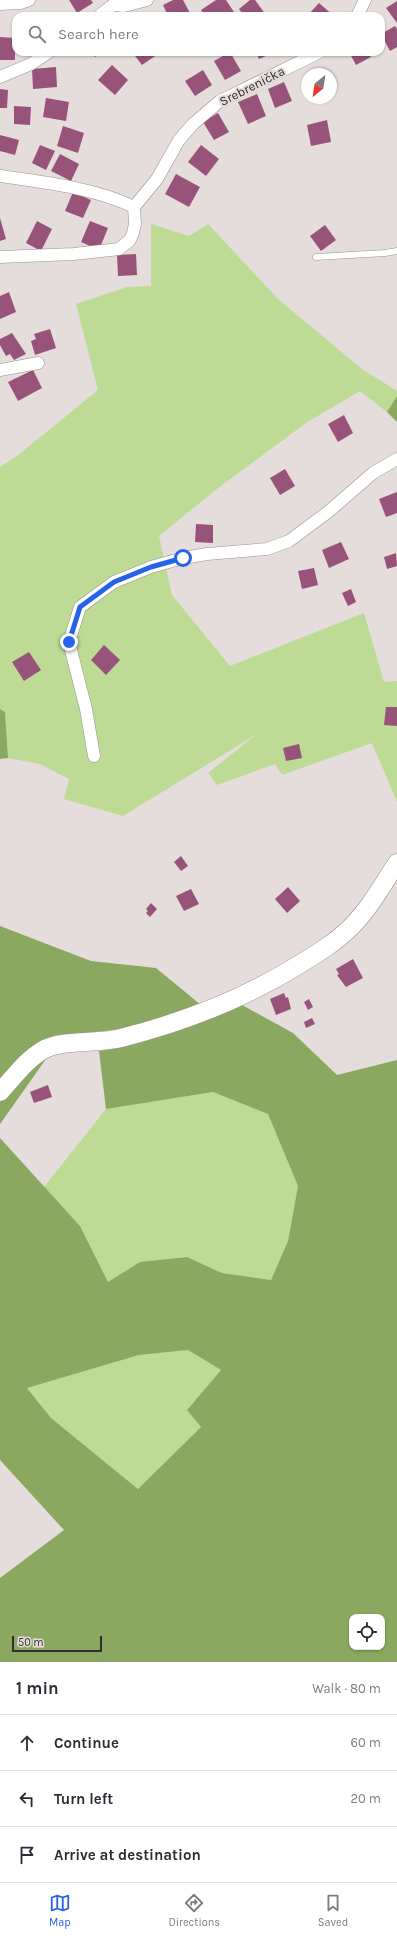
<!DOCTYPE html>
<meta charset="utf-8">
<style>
:root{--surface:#fff;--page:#f2f2f3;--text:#2b2b33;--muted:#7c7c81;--line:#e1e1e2;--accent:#2563eb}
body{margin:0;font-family:Karla,sans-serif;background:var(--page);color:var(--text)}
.controls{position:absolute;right:12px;bottom:12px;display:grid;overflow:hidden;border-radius:8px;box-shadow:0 1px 3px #0004}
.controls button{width:36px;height:36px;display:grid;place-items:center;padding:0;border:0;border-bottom:1px solid var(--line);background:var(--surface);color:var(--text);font:20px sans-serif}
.compass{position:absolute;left:301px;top:68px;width:36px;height:36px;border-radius:50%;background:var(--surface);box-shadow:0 1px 3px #0004;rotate:210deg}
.scale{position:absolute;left:12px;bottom:10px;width:90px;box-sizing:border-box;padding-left:4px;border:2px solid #312e2d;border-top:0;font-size:11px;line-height:14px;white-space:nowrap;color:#312e2d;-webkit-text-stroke:3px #e4dddb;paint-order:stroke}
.stop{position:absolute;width:12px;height:12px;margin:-9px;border:3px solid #2563eb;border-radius:50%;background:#fff}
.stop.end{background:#2563eb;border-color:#fff;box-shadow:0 1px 4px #0008}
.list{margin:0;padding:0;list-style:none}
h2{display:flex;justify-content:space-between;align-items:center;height:52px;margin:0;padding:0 16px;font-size:17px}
h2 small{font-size:13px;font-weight:400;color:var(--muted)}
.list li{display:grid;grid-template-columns:26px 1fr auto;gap:12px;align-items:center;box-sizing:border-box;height:56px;padding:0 16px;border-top:1px solid var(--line)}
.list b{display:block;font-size:15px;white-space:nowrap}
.list em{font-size:13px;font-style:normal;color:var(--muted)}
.icon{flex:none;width:22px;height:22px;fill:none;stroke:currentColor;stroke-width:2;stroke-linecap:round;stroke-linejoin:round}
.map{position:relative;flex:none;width:397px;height:1662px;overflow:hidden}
.search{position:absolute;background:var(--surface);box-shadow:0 1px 3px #0004;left:12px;right:12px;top:12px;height:44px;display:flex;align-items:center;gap:10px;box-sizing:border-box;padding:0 14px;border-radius:12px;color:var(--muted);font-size:15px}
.sheet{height:220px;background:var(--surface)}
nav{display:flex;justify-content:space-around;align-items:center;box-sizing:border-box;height:56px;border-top:1px solid var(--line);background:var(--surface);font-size:11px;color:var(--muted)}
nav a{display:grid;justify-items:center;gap:2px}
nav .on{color:var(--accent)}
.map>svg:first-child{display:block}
.green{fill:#bddb94}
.forest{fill:#8aa85f;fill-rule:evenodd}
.building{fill:#98537b}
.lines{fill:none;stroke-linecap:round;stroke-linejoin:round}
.lane-casing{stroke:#97918e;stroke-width:7}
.street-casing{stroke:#97918e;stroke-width:13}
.secondary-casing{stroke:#97918e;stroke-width:19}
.lane{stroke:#fff;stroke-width:6}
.street{stroke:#fff;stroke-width:12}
.secondary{stroke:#fff;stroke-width:18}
.route{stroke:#2563eb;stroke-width:5}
.labels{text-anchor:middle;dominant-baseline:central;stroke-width:4;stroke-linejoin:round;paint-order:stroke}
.street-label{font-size:13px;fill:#312e2d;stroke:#e4dddb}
</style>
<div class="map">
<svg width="397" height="1662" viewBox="0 0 397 1662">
<rect width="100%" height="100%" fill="#e4dddb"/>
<!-- green -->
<g class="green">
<polygon points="151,224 189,236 208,224 278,299 362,369 397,391 397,396 387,412 360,391 306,423 218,488 159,536 172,595 230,666 364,613 384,682 397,681 397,802 372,743 282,775 275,764 217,785 208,773 257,734 123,816 64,799 69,779 40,764 8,758 5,712 0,709 0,467 17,456 98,390 76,304 127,287 151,286"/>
<polygon points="213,1092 268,1114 298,1186 288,1241 271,1280 222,1273 187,1257 140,1262 108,1282 80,1226 44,1187 106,1109"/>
<polygon points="188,1350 221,1370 187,1410 201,1427 138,1489 51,1418 27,1388 139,1355"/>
</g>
<!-- forest -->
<g class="forest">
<polygon points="397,396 397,422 387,412"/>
<polygon points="0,709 5,712 8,758 0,759"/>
<polygon points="0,926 91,961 156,968 201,1005 124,1029 53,1036 46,1059 0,1124"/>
<path d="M242,1005L293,1033L337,1075L397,1060V1662H0V1578L64,1530L0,1460V1138L80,1226L108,1282L140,1262L187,1257L222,1273L271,1280L288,1241L298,1186L268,1114L213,1092L106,1109L99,1051C148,1045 196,1023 242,1005ZM188,1350L221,1370L187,1410L201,1427L138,1489L51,1418L27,1388L139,1355ZM352,1617H382V1647H352Z"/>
</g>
<!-- building -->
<g class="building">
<polygon points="69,0 91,0 93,3 77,13"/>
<polygon points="173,0 183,0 191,15 168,16 163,5"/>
<polygon points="216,0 226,0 234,12 229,16 205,16 201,10"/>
<polygon points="250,0 255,0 266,15 244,16 239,9"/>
<polygon points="397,1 397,23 386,8"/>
<polygon points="319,3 334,16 307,16"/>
<polygon points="126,10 130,16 117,16"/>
<polygon points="395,26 397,29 397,47 390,51 381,34"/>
<polygon points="0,37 15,38 15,60 0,60"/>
<polygon points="91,52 102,52 95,57"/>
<polygon points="132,52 161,52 142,65"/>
<polygon points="230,52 241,71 225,80 214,61"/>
<polygon points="256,52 275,52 259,59"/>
<polygon points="349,52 368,52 371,57 356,65"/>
<polygon points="112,65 128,80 115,95 98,80"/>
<polygon points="56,67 57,87 33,89 32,69"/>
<polygon points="203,70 212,85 195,96 185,81"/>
<polygon points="284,82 292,101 275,108 268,89"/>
<polygon points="0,89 8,90 7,108 0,108"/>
<polygon points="257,94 266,116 248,124 238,102"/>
<polygon points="46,98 69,102 66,121 43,117"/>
<polygon points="14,106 31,107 30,125 14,124"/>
<polygon points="218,113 229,132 214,140 203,122"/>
<polygon points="327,120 331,142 311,146 307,125"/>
<polygon points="63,126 84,133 78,153 57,146"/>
<polygon points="0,135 19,140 15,155 0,151"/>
<polygon points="40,145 55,151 46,170 32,163"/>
<polygon points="201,145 219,159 206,176 188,162"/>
<polygon points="60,154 79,164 71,181 51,171"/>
<polygon points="176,174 200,187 189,207 165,194"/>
<polygon points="73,192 91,200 83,218 65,211"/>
<polygon points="0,218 6,239 0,241"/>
<polygon points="37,221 52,229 41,251 26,243"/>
<polygon points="90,221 108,228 99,250 81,242"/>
<polygon points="325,225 336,240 321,251 310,236"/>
<polygon points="136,254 137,275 118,276 117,255"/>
<polygon points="9,292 16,312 0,319 0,296"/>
<polygon points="50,329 56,348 35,355 31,341 36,339 34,334"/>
<polygon points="12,333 26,354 14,360 10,354 6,356 0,345 0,339"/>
<polygon points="33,370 42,388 18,401 8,382"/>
<polygon points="344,415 353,433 338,442 328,424"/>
<polygon points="285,469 295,486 280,495 270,478"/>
<polygon points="397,492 397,513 386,517 379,499"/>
<polygon points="196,524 213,525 213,543 195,542"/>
<polygon points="341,542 349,559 329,568 322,550"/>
<polygon points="396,553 397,566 387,569 384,557"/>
<polygon points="314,568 318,585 302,589 298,571"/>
<polygon points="351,589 356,602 348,606 342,593"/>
<polygon points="104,645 120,660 106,675 91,660"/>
<polygon points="29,652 41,670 24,681 12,662"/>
<polygon points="386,707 397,707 397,726 384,725"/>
<polygon points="299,744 302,758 286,761 283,748"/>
<polygon points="181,856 188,866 181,871 174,862"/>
<polygon points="288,887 300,901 287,913 275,899"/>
<polygon points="191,889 199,904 184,911 176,896"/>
<polygon points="151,903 157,909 150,917 146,913 148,911 146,909"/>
<polygon points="353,959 363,978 346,987 337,975 339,974 336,969"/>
<polygon points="284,993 286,998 288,997 291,1009 276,1015 270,999"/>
<polygon points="309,999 313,1007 308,1010 304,1002"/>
<polygon points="312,1018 315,1024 306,1028 304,1022"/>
<polygon points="48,1085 52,1097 34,1103 30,1092"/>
</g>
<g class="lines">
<!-- lane casing -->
<g class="lane-casing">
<polyline id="lane" points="316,257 385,253 397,251"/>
</g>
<!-- street casing -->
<g class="street-casing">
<g id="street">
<polyline points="0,4 21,3 29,0"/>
<polyline points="113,5 124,6 147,0"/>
<polyline points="99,16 113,5"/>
<polyline points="357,16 365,0"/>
<polyline points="0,77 31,64 49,52"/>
<path d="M0,176C42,182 96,188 134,207L135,224L133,233L130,240L119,249L74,254L0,257"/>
<polyline points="134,207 157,179 179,140 193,124 220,101 320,52"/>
<polyline points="0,370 38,363"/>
<polyline points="94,756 86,709 69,642 80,607 114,582 151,567 183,558 207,554 267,549 289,541 328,512 373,473 397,459"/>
</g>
</g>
<!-- secondary casing -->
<g class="secondary-casing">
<path id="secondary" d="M0,1092C14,1077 26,1060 43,1050C62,1039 99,1044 121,1038C184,1022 244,999 300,964C318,953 336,942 351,927C370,908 383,884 397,863"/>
</g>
<!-- lane -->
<use href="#lane" class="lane"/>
<!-- street -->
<use href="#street" class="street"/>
<!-- secondary -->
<use href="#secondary" class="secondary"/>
</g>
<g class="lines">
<!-- route -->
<polyline class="route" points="69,642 80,607 114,582 151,567 183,558"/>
</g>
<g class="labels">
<!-- street labels -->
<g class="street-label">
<text transform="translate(252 86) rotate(-27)">Srebrenička</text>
</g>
</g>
</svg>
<div class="controls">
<button><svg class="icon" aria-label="locate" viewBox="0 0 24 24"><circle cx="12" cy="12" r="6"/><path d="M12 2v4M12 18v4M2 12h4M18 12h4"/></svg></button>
</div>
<svg class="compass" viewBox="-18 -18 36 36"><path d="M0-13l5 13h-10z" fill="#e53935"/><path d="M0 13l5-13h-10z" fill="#7c7c81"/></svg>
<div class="scale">50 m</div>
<div class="stop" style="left:183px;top:558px"></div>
<div class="stop end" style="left:69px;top:642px"></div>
<div class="search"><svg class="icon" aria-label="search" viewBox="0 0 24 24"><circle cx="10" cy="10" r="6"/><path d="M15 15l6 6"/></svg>Search here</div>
</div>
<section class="sheet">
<h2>1 min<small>Walk · 80 m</small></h2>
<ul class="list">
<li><svg class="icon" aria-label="ahead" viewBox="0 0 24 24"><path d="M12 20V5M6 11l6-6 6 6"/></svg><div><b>Continue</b></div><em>60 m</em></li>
<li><svg class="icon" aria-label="left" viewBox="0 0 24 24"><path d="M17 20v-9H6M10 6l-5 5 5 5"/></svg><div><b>Turn left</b></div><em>20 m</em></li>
<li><svg class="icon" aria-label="arrive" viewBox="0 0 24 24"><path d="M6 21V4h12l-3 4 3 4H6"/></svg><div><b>Arrive at destination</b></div></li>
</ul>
</section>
<nav>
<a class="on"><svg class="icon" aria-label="map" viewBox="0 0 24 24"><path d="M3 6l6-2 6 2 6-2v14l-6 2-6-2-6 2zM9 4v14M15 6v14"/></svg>Map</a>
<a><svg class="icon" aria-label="directions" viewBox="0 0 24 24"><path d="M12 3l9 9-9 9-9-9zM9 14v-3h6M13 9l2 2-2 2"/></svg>Directions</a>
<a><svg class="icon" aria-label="saved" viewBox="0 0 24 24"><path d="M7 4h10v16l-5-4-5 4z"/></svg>Saved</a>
</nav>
